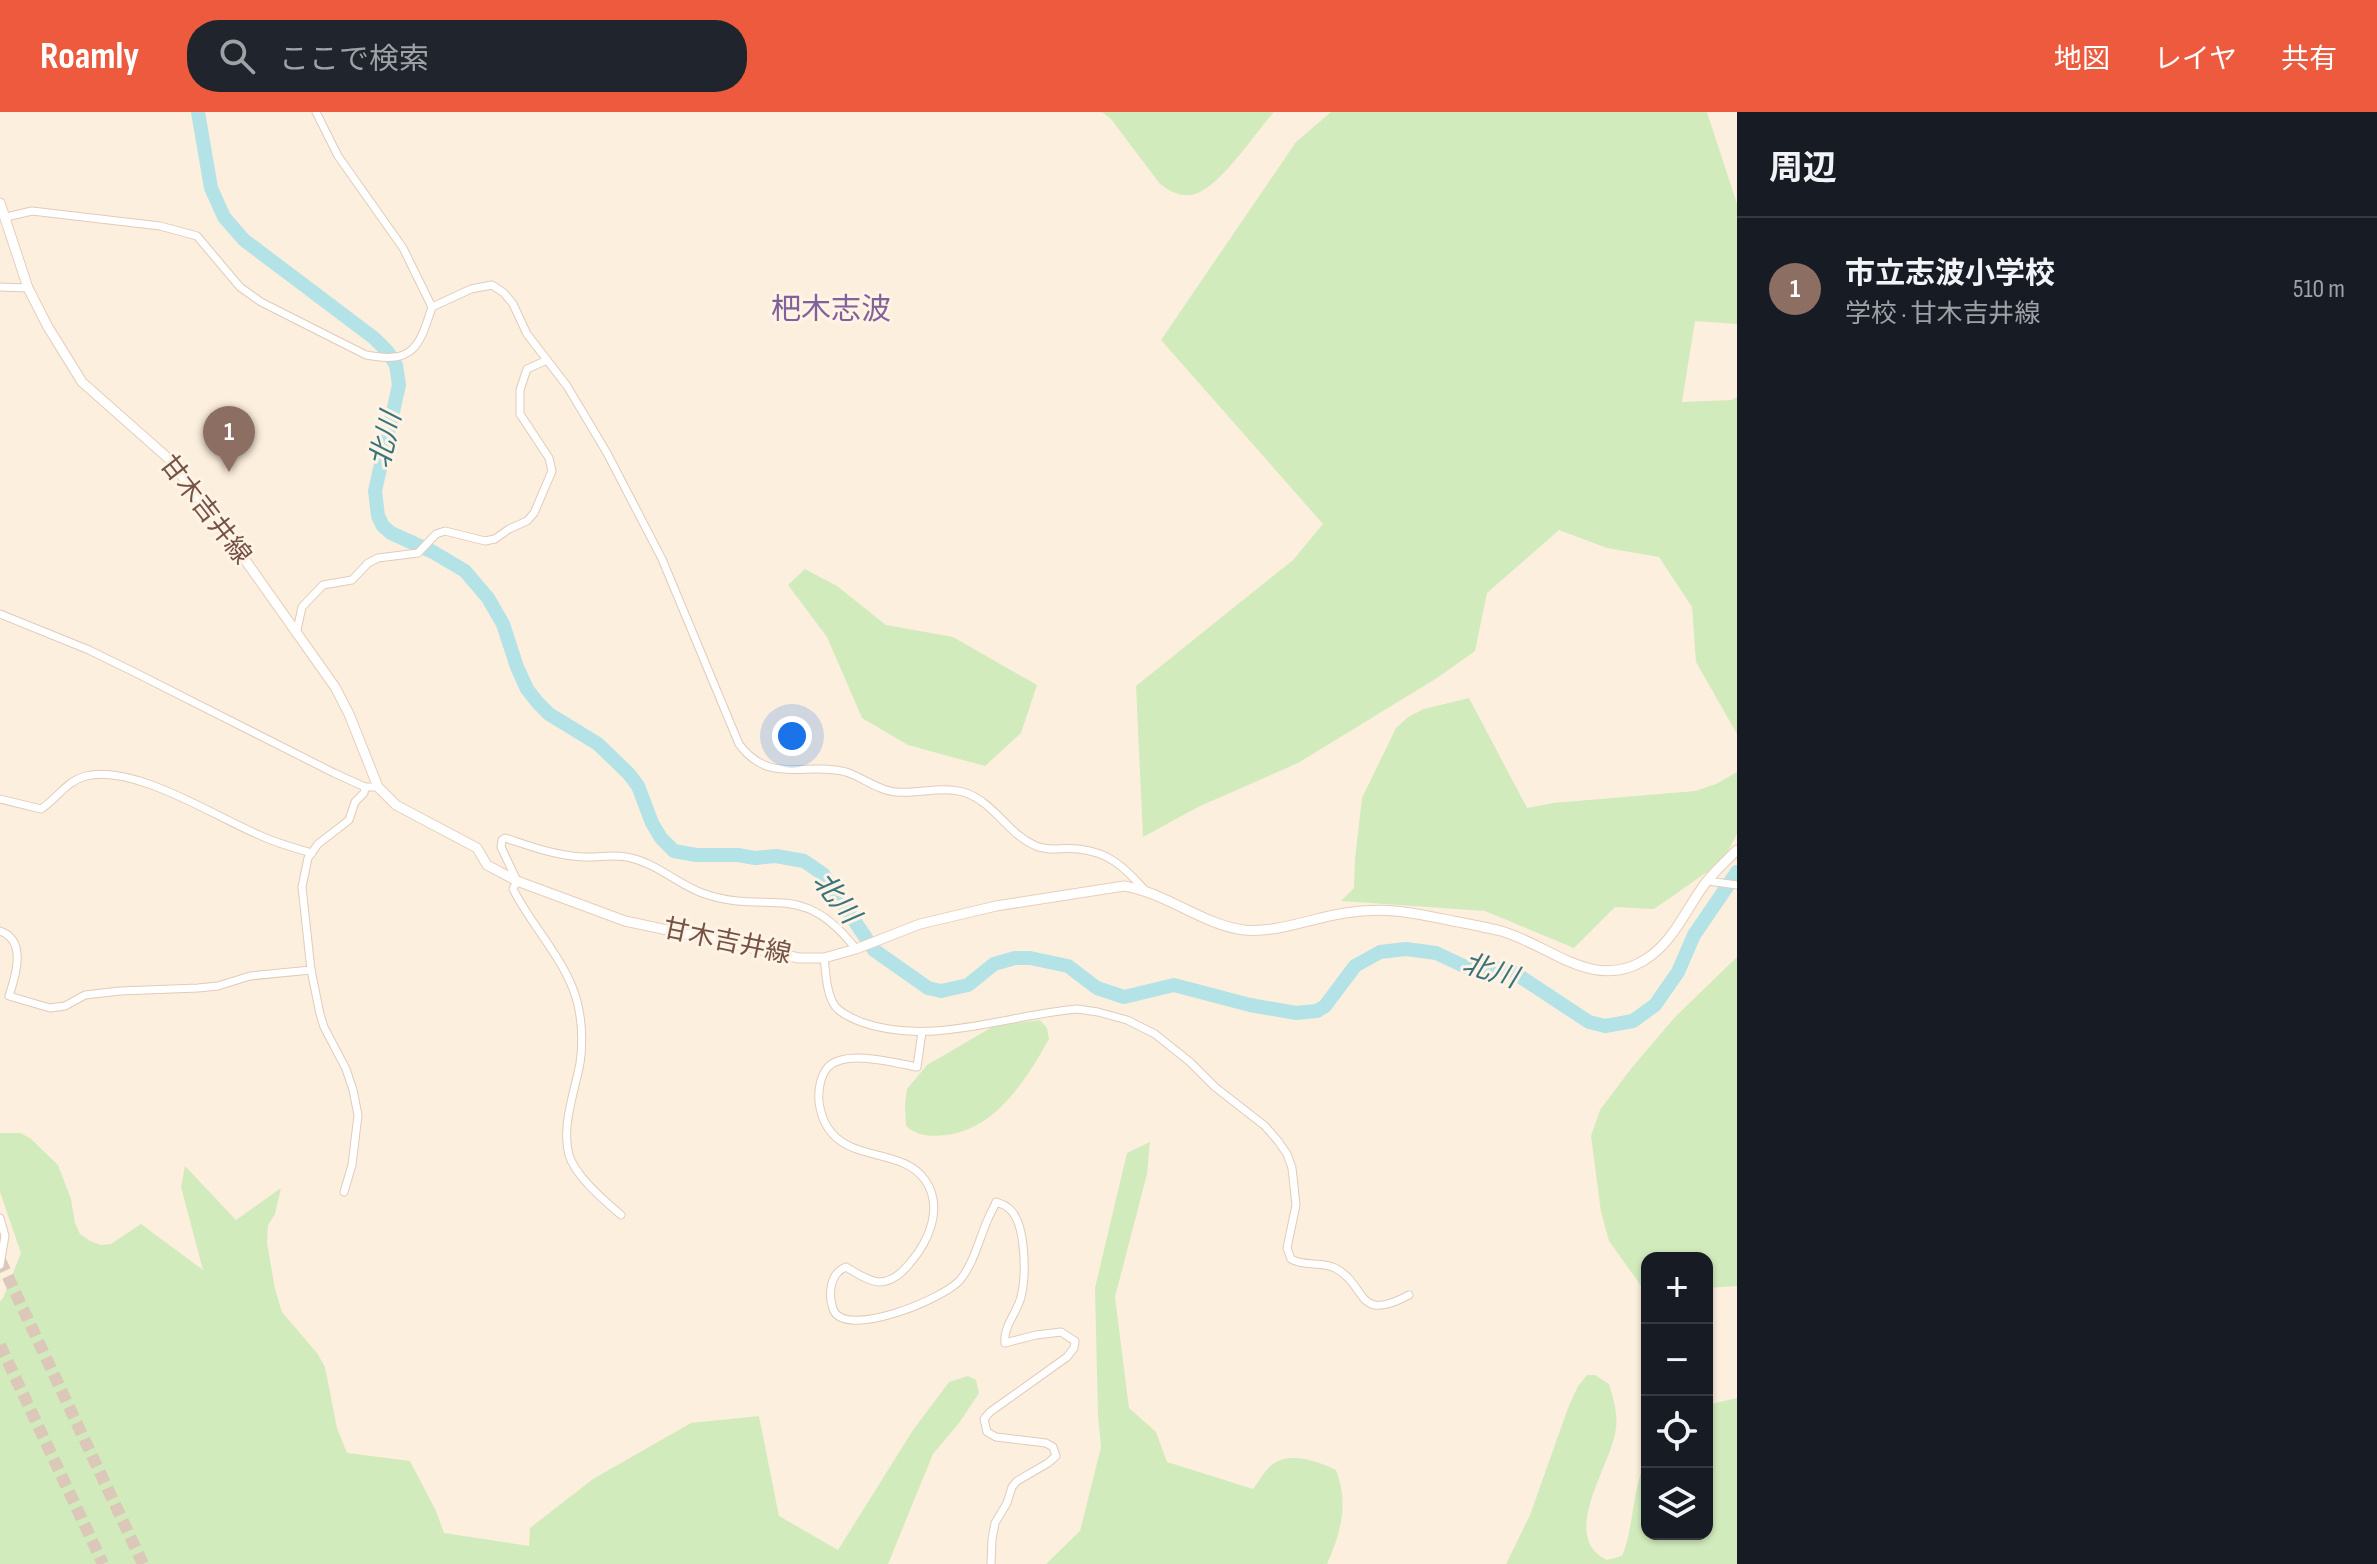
<!DOCTYPE html>
<html lang="ja">
<meta charset="utf-8">
<style>
:root{--surface:#171b24;--page:#20242c;--text:#f1f3f6;--muted:#9ea1a6;--line:#363941;--accent:#ed5a3d}
body{margin:0;font-family:"Sofia Sans Condensed","Noto Sans JP",sans-serif;background:var(--page);color:var(--text)}
.controls{position:absolute;right:24px;bottom:24px;display:grid;overflow:hidden;border-radius:16px;box-shadow:0 2px 6px #0004}
.controls button{width:72px;height:72px;display:grid;place-items:center;padding:0;border:0;border-bottom:2px solid var(--line);background:var(--surface);color:var(--text);font:40px sans-serif}
.you{position:absolute;left:792px;top:624px;width:28px;height:28px;margin:-20px;border:6px solid #fff;border-radius:50%;background:#1a73e8;box-shadow:0 0 0 12px #1a73e833}
.badge{display:grid;place-items:center;width:52px;height:52px;border-radius:50%;background:var(--accent);color:#fff;font-size:26px;font-weight:700}
.pin{position:absolute;translate:-50% -66px;filter:drop-shadow(0 2px 4px #0008)}
.pin::after{content:'';position:absolute;top:42px;width:28px;height:24px;background:inherit;clip-path:polygon(0 0,100% 0,50% 100%)}
.list{margin:0;padding:0;list-style:none}
h2{display:flex;justify-content:space-between;align-items:center;height:104px;margin:0;padding:0 32px;font-size:34px}
h2 small{font-size:26px;font-weight:400;color:var(--muted)}
.list li{display:grid;grid-template-columns:52px 1fr auto;gap:24px;align-items:center;box-sizing:border-box;height:144px;padding:0 32px;border-top:2px solid var(--line)}
.list b{display:block;font-size:30px;white-space:nowrap}
.list p{margin:0;font-size:26px;white-space:nowrap;color:var(--muted)}
.list em{font-size:26px;font-style:normal;color:var(--muted)}
.icon{flex:none;width:44px;height:44px;fill:none;stroke:currentColor;stroke-width:2;stroke-linecap:round;stroke-linejoin:round}
.map{position:relative;flex:none;width:1737px;height:1452px;overflow:hidden}
header{display:flex;align-items:center;gap:48px;box-sizing:border-box;height:112px;padding:0 40px;background:var(--accent);color:#fff}
header strong{font-size:38px}
nav{display:flex;gap:44px;margin-inline-start:auto;font-size:28px}
.search{width:560px;height:72px;background:var(--page);display:flex;align-items:center;gap:20px;box-sizing:border-box;padding:0 28px;border-radius:32px;color:var(--muted);font-size:30px}
main{display:flex}
aside{flex:1;background:var(--surface)}
.map>svg:first-child{display:block}
.green{fill:#d2ebbd}
.lines{fill:none;stroke-linecap:round;stroke-linejoin:round}
.river{stroke:#b3e2e7;stroke-width:14}
.motorway-tunnel{stroke:#dbc8b8;stroke-width:12;stroke-dasharray:12 6;stroke-linecap:butt}
.minor-casing{stroke:#e1cbba;stroke-width:9}
.secondary-casing{stroke:#e8cdba;stroke-width:11}
.minor{stroke:#fff;stroke-width:7}
.secondary{stroke:#fff;stroke-width:9}
.labels{text-anchor:middle;dominant-baseline:central;stroke-width:6;stroke-linejoin:round;paint-order:stroke}
.street-label{font-size:26px;fill:#745346;stroke:#fff3e5}
.water-label{font-size:28px;font-style:italic;fill:#3a747b;stroke:#fff3e5}
.quarter-label{font-size:30px;fill:#826198;stroke:#fff3e5}
</style>
<header>
<strong>Roamly</strong>
<div class="search"><svg class="icon" aria-label="search" viewBox="0 0 24 24"><circle cx="10" cy="10" r="6"/><path d="M15 15l6 6"/></svg>ここで検索</div>
<nav><a>地図</a><a>レイヤ</a><a>共有</a></nav>
</header>
<main>
<div class="map">
<svg width="1737" height="1452" viewBox="0 0 1737 1452">
<rect width="100%" height="100%" fill="#fdefde"/>
<!-- green -->
<g class="green">
<path d="M1102,0H1274C1256,20 1220,75 1195,82C1182,86 1171,80 1160,72L1111,7Z"/>
<polygon points="1331,0 1707,0 1737,92 1737,212 1695,209 1682,290 1732,288 1737,285 1737,622 1696,550 1692,495 1659,445 1607,436 1559,418 1487,481 1475,539 1437,566 1298,651 1198,695 1143,725 1136,574 1293,448 1323,412 1161,228 1296,30"/>
<polygon points="805,457 837,474 886,513 953,525 1037,573 1021,621 985,654 908,633 862,606 827,525 788,473"/>
<polygon points="1469,586 1527,696 1553,691 1695,679 1716,672 1737,660 1737,722 1723,749 1654,797 1615,795 1574,836 1485,799 1341,789 1354,776 1355,747 1362,686 1396,616 1408,605 1424,597"/>
<polygon points="1737,845 1737,1174 1707,1176 1707,1146 1647,1146 1647,1182 1609,1129 1601,1100 1591,1024 1600,998 1630,958 1675,905"/>
<path d="M1040,908L1047,916L1049,927C1026,968 997,1015 947,1023C931,1025 917,1024 906,1014L905,992L907,977L927,953L994,914Z"/>
<polygon points="0,1021 21,1021 31,1027 58,1053 71,1087 75,1111 80,1122 90,1129 101,1133 111,1132 141,1112 203,1158 181,1075 185,1054 236,1108 281,1076 275,1102 268,1113 267,1131 275,1177 282,1200 317,1241 325,1255 337,1316 347,1341 410,1349 436,1399 444,1421 529,1434 530,1416 593,1367 691,1311 759,1304 779,1404 838,1438 913,1318 949,1270 968,1264 976,1268 979,1281 959,1311 933,1342 888,1452 0,1452 0,1189 3,1186 21,1141 0,1080"/>
<path d="M1150,1030L1147,1062L1115,1185L1129,1296L1156,1320L1167,1350L1253,1377C1259,1370 1265,1357 1273,1352C1291,1339 1319,1350 1336,1358C1349,1391 1341,1421 1327,1452H1046L1080,1419L1101,1335L1098,1303L1095,1176L1127,1041Z"/>
<path d="M1587,1263H1595L1609,1272C1613,1286 1618,1301 1616,1316C1613,1351 1557,1425 1607,1448L1622,1444C1635,1413 1631,1377 1647,1347V1422H1707V1293L1737,1286V1452H1506L1530,1403L1568,1296L1578,1274Z"/>
</g>
<g class="lines">
<!-- river -->
<polyline class="river" points="198,0 211,76 224,105 244,128 374,226 387,239 396,253 399,273 375,379 378,404 383,414 391,421 433,440 465,459 488,486 503,512 517,555 527,577 538,591 549,602 598,632 629,662 638,674 652,711 661,726 674,739 696,743 738,743 755,746 776,744 804,749 823,762 874,838 928,876 941,879 968,873 994,852 1015,846 1030,846 1068,854 1097,876 1124,885 1174,873 1250,893 1296,901 1317,899 1325,894 1355,854 1380,840 1406,837 1436,841 1466,855 1479,858 1500,857 1513,860 1589,910 1605,914 1633,909 1655,893 1678,860 1694,823 1737,760"/>
<!-- motorway-tunnel -->
<g class="motorway-tunnel">
<polyline points="0,1148 143,1452"/>
<polyline points="0,1233 103,1452"/>
</g>
<!-- minor casing -->
<g class="minor-casing">
<g id="minor">
<path d="M6,105L32,99L160,114L197,124L240,175L261,190L366,243C413,252 419,236 432,195L403,136L338,44L316,0"/>
<polyline points="0,175 28,176"/>
<path d="M432,195L471,177L492,173L504,181L513,192L527,222L567,274L607,341L662,447L739,632C770,674 805,649 846,660C862,665 879,679 896,680C919,682 941,674 963,680C994,689 1007,722 1036,734C1050,740 1063,735 1078,737C1109,740 1124,755 1144,777"/>
<polyline points="0,502 89,538 136,561 334,661 365,675 378,675"/>
<polyline points="297,518 302,495 323,473 352,468 368,451 378,446 418,441 436,422 445,419 485,429 495,427 509,417 527,409 534,401 552,359 549,346 520,302 520,278 527,257 547,248"/>
<path d="M0,687L41,697C57,687 66,669 86,664C134,652 214,704 259,723C276,731 294,736 312,741"/>
<polyline points="1708,769 1737,773"/>
<path d="M0,819C27,828 16,863 9,884L50,896L65,894L85,883L120,879L198,876L218,874L250,864L311,858"/>
<path d="M824,846C826,860 826,881 835,894C841,902 852,906 861,910C931,935 1006,903 1077,897L1098,900L1127,908L1155,922L1190,950L1215,975L1265,1014L1278,1029L1287,1042L1292,1056L1296,1093L1287,1136L1291,1147C1305,1155 1321,1149 1335,1156C1368,1173 1355,1212 1409,1183"/>
<path d="M922,920L917,955C895,951 846,937 828,955C820,964 818,979 819,990C828,1057 899,1030 925,1068C944,1095 929,1129 910,1151C902,1161 892,1170 879,1170C868,1169 856,1161 846,1155C830,1161 828,1182 833,1197C844,1228 944,1187 960,1168C974,1151 979,1127 988,1107C990,1101 994,1096 996,1090C1000,1092 1004,1092 1007,1095C1027,1108 1026,1164 1021,1185C1017,1201 1003,1214 1005,1231L1036,1223L1061,1220L1075,1229L1074,1236L1067,1245L990,1300L984,1307L987,1320L996,1325L1046,1331L1053,1335L1056,1344L1048,1351L1017,1369L1012,1375L1007,1391L995,1411L992,1427L991,1452"/>
<polyline points="344,1080 352,1053 358,1003 353,978 346,957 324,915 320,902 311,858 302,775 308,746 318,732 349,708 355,690 364,681 365,675"/>
<path d="M621,1103C605,1089 575,1064 569,1043C561,1014 575,979 580,951C583,931 582,909 577,889C566,848 532,815 513,777L517,769L501,735L502,728L505,726C530,734 556,744 583,745C600,746 614,741 631,746C657,752 678,772 702,781C769,805 800,765 856,837"/>
<polyline points="0,1106 5,1124 0,1153"/>
</g>
</g>
<!-- secondary casing -->
<g class="secondary-casing">
<path id="secondary" d="M0,91L28,176L48,215L82,270L169,347L226,421L335,575L349,602L378,675L396,693L477,736L487,753L517,769L625,809L799,846H824L856,837L920,812L996,794L1124,774C1167,781 1203,813 1244,818C1279,821 1311,806 1345,801C1385,794 1415,801 1453,809C1469,812 1485,815 1501,819C1548,832 1592,879 1643,849C1674,831 1686,796 1707,769C1716,758 1727,748 1737,738"/>
</g>
<!-- minor -->
<use href="#minor" class="minor"/>
<!-- secondary -->
<use href="#secondary" class="secondary"/>
</g>
<g class="labels">
<!-- street labels -->
<g class="street-label">
<text transform="translate(205 398) rotate(52)">甘木吉井線</text>
<text transform="translate(727 830) rotate(12)">甘木吉井線</text>
</g>
<!-- water labels -->
<g class="water-label">
<text transform="translate(386 328) rotate(-77)">北川</text>
<text transform="translate(836 786) rotate(52)">北川</text>
<text transform="translate(1490 859) rotate(17)">北川</text>
</g>
<!-- quarter labels -->
<g class="quarter-label">
<text x="831" y="198">杷木志波</text>
</g>
</g>
</svg>
<div class="controls">
<button>+</button>
<button>−</button>
<button><svg class="icon" aria-label="locate" viewBox="0 0 24 24"><circle cx="12" cy="12" r="6"/><path d="M12 2v4M12 18v4M2 12h4M18 12h4"/></svg></button>
<button><svg class="icon" aria-label="layers" viewBox="0 0 24 24"><path d="M12 4l9 5-9 5-9-5zM3 14l9 5 9-5"/></svg></button>
</div>
<div class="you"></div>
<div class="pin badge" style="left:229px;top:360px;background:#8d6e63">1</div>
</div>
<aside>
<h2>周辺<small></small></h2>
<ul class="list">
<li><span class="badge" style="background:#8d6e63">1</span><div><b>市立志波小学校</b><p>学校 · 甘木吉井線</p></div><em>510 m</em></li>
</ul>
</aside>
</main>
